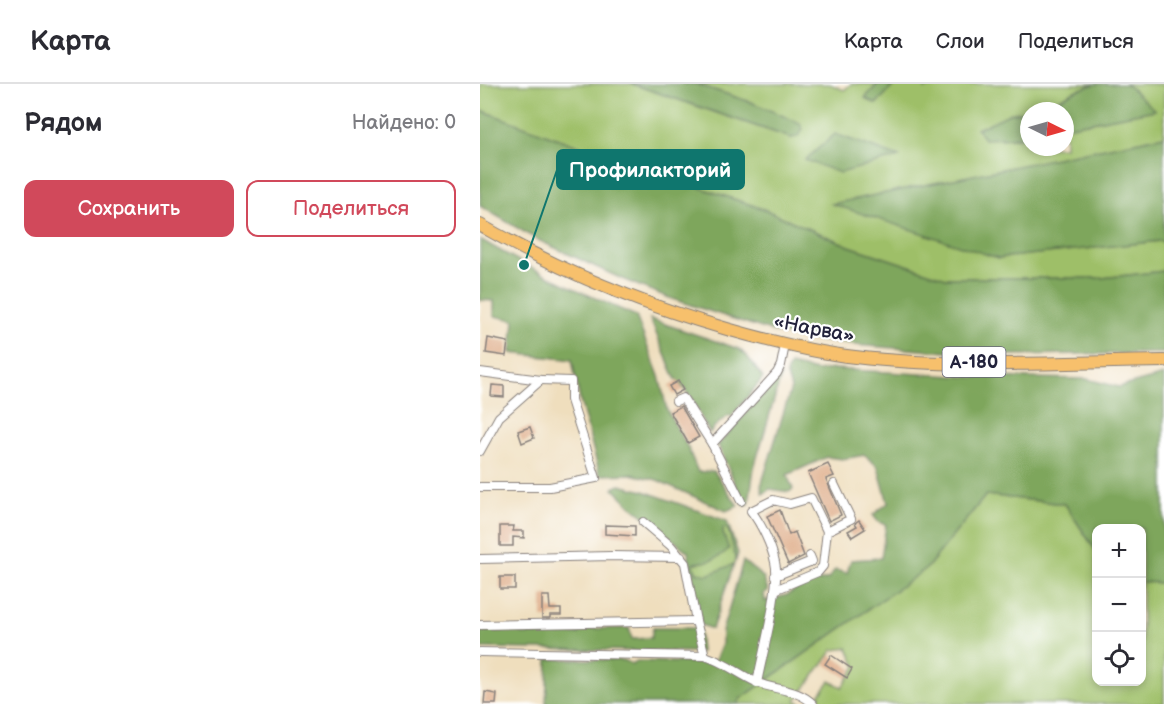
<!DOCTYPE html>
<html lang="ru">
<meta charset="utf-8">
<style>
:root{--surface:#fff;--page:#f7f7f7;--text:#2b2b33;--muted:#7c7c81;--line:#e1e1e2;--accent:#d1495b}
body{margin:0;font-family:"Balsamiq Sans",sans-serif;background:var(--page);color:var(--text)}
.controls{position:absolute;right:18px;bottom:18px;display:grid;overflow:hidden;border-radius:12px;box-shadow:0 3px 9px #0003}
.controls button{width:54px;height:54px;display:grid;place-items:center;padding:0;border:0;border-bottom:2px solid var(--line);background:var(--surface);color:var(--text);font:30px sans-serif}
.compass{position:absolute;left:540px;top:18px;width:54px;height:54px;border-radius:50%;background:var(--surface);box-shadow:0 3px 9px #0003;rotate:95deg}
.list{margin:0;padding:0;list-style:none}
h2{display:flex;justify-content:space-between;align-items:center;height:78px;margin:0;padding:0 24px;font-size:26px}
h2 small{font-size:20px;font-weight:400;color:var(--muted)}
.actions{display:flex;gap:12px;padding:18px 24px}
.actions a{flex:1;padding:14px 0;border:2px solid var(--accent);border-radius:12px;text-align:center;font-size:21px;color:var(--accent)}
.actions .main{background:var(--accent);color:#fff}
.icon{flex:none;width:33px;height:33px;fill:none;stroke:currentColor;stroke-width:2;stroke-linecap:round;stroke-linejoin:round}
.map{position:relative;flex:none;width:684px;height:620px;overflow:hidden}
header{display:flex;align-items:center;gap:36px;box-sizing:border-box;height:84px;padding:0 30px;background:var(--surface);border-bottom:2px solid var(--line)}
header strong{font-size:28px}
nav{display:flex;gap:33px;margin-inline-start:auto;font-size:21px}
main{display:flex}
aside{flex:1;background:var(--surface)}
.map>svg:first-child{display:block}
.green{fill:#9ebf68;stroke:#607052;stroke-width:1.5}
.forest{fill:#7ea65c;stroke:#50644c;stroke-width:1.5}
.building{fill:#dfae8a}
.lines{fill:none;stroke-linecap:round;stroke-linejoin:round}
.minor-casing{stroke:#88807c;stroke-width:10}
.highway-casing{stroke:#88807c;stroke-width:14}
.minor{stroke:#fff;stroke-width:8}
.highway{stroke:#f7c06c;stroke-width:12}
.labels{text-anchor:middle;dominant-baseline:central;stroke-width:4.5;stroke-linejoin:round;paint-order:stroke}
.shield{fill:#fff;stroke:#646476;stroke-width:1.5}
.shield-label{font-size:18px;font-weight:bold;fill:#22223b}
.street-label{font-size:20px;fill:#22223b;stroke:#fff}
.leader{fill:none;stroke:#0f766e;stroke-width:2}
.callout-dot{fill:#0f766e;stroke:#fff;stroke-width:2}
.callout{fill:#0f766e;stroke:#0f766e;stroke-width:2}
.callout-label{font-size:21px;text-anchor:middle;font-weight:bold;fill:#fff}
</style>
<header>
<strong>Карта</strong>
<nav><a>Карта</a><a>Слои</a><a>Поделиться</a></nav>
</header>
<main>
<aside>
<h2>Рядом<small>Найдено: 0</small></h2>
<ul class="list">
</ul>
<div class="actions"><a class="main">Сохранить</a><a>Поделиться</a></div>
</aside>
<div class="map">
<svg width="684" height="620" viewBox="0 0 684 620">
<rect width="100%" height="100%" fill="#fff"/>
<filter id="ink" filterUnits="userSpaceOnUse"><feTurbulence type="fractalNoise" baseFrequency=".0167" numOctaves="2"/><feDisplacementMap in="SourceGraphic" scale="12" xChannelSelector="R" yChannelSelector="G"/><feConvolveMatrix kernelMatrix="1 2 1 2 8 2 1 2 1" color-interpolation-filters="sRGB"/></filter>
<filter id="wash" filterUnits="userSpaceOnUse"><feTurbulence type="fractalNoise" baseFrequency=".008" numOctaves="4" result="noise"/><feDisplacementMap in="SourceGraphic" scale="24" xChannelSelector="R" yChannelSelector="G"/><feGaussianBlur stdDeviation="1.35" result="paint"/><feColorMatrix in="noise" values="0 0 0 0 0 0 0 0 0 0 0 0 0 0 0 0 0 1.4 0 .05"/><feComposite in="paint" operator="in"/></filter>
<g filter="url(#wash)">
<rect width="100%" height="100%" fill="#efdebd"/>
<!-- green -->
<g class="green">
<polygon points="0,0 152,0 311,54 273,19 216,0 350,0 364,6 371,0 398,0 386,13 396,20 415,0 447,0 445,5 465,0 615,0 595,7 562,24 528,30 522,55 549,53 549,63 585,63 585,43 674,26 646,0 684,0 684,52 354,120 518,174 680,157 684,158 684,187 622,194 466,194 369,162 283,125 95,61 0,26"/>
<polygon points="506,411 585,420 616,467 616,598 662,598 662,498 684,499 684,620 341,620 339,611 350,597 362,603 376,583 368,564 353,566 316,616 322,620 258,620 259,616 447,484"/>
<path d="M246,443C253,453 257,469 254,480C241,487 220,501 213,481L215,479L248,465L243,449V444Z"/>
</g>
<!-- forest -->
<g class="forest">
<polygon points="152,0 216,0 273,19 320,39 323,46 317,53 311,54"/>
<polygon points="398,0 415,0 396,20 385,14"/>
<polygon points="615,0 646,0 675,26 585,43 585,27 549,27 549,53 504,55 497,45 529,30 562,24 595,7"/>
<polygon points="0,26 95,61 283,125 369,162 466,194 622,194 684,187 684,269 509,271 374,261 327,255 294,248 192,215 142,195 56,155 0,122"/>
<polygon points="355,50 419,73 360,89 325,76"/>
<polygon points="684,52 684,158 680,157 518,174 352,120"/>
<path d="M0,155C50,185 102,209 156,232L179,292L187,326L208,364L218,388L234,387L258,422L246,427L177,396L151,390L120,391L100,316L92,276L31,269L34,236L14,232V217L0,216Z"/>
<polygon points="170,235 259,265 267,272 283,294 251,333 248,332 234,343 230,349 209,311 195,294"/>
<polygon points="310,281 337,287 354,285 492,293 607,295 639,303 684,291 684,499 662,498 662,444 616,444 616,467 585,420 506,411 447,484 259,616 258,620 66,620 68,575 144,576 152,580 157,577 234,579 242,560 242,547 263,477 283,493 288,507 284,509 285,517 307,511 334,494 339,497 348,495 355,486 367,489 371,476 401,474 406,441 398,438 393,431 408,419 398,383 385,371 363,375 347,373 307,391 313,405 309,408 290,405 283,410 281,402 311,304 306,289"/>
<polygon points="301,292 274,384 269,419 265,422 238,361 296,294"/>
<path d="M140,401L164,407L247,437L258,469L256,476L249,448L246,443L243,445V449L249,465C239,474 228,479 215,479L213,481L216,488L227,491L254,480L232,545L221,541L208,468L150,421L133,404Z"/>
<polygon points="149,544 152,555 171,554 173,544 219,544 221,568 0,564 0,547 38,546 43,550 99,550 99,545"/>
</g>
<g id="blocks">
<!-- building -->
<g class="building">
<polygon points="8,254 28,258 26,272 6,269"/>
<polygon points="198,297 203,306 194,311 189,302"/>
<polygon points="12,301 24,302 24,313 11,312"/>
<polygon points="201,322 219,353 208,359 190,328"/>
<polygon points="50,343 54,354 42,359 38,347"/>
<polygon points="348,380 354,392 346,395 361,431 349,437 328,389"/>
<polygon points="300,426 309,451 315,448 324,472 308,480 287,432"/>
<polygon points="379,436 385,445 372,453 368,447 377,442 375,439"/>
<polygon points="125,441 155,442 155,452 125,450"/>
<polygon points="20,442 34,442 33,447 44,447 44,454 33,453 33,462 20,462"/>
<rect x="20" y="493" width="15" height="12"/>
<polygon points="62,512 69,512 70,525 81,525 81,531 70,531 70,534 62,534"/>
<polygon points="351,571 372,585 367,594 345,580"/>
<polygon points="5,608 17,610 16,620 4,620"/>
</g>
</g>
</g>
<g filter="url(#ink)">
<use href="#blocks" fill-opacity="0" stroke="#88807c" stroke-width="1.5"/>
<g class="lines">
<!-- minor casing -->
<g class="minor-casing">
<g id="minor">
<polyline points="0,288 61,296 19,333 0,367"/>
<polyline points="196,317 203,314 232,360 261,417"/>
<polyline points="232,360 297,289 301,281 305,261"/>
<polyline points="0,403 70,403 116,394 91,316 91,297 61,296"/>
<polyline points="163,438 191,462 205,479 216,537 225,572"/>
<polyline points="347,447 371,435 354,400"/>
<polyline points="0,475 131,472 201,473"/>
<polyline points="295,492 332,477 330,472"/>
<polyline points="295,506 338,488 343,482 347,447"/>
<polyline points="0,541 216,537"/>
<path d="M0,568L225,572C244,578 259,590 276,598C296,607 317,604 333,620"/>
<path d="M277,599C282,572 301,501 295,478C292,463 281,439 271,427L293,416L310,420L331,414L347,447"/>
</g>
</g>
<!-- highway casing -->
<g class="highway-casing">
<path id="highway" d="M0,141C78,186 160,220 247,245C289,257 331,268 375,273C477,285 582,278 684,277"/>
</g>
<!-- minor -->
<use href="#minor" class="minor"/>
<!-- highway -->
<use href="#highway" class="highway"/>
</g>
</g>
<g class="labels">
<!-- shield labels -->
<rect class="shield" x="462.5" y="263" width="63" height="30" rx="4.5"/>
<g class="shield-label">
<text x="494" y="278">А-180</text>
</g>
<!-- street labels -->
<g class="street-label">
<text transform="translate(334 245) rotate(11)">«Нарва»</text>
</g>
</g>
<!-- callouts -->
<path class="leader" d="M44 181L77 86"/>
<circle class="callout-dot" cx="44" cy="181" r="6"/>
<rect class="callout" x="77" y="66" width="187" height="39" rx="6"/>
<g class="callout-label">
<text x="170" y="93">Профилакторий</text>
</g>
</svg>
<div class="controls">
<button>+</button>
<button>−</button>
<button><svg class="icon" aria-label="locate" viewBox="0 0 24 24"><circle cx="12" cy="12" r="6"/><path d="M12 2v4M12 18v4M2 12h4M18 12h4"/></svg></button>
</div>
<svg class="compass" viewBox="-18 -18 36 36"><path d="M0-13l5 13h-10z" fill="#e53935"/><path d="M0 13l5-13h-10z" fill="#7c7c81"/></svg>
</div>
</main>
